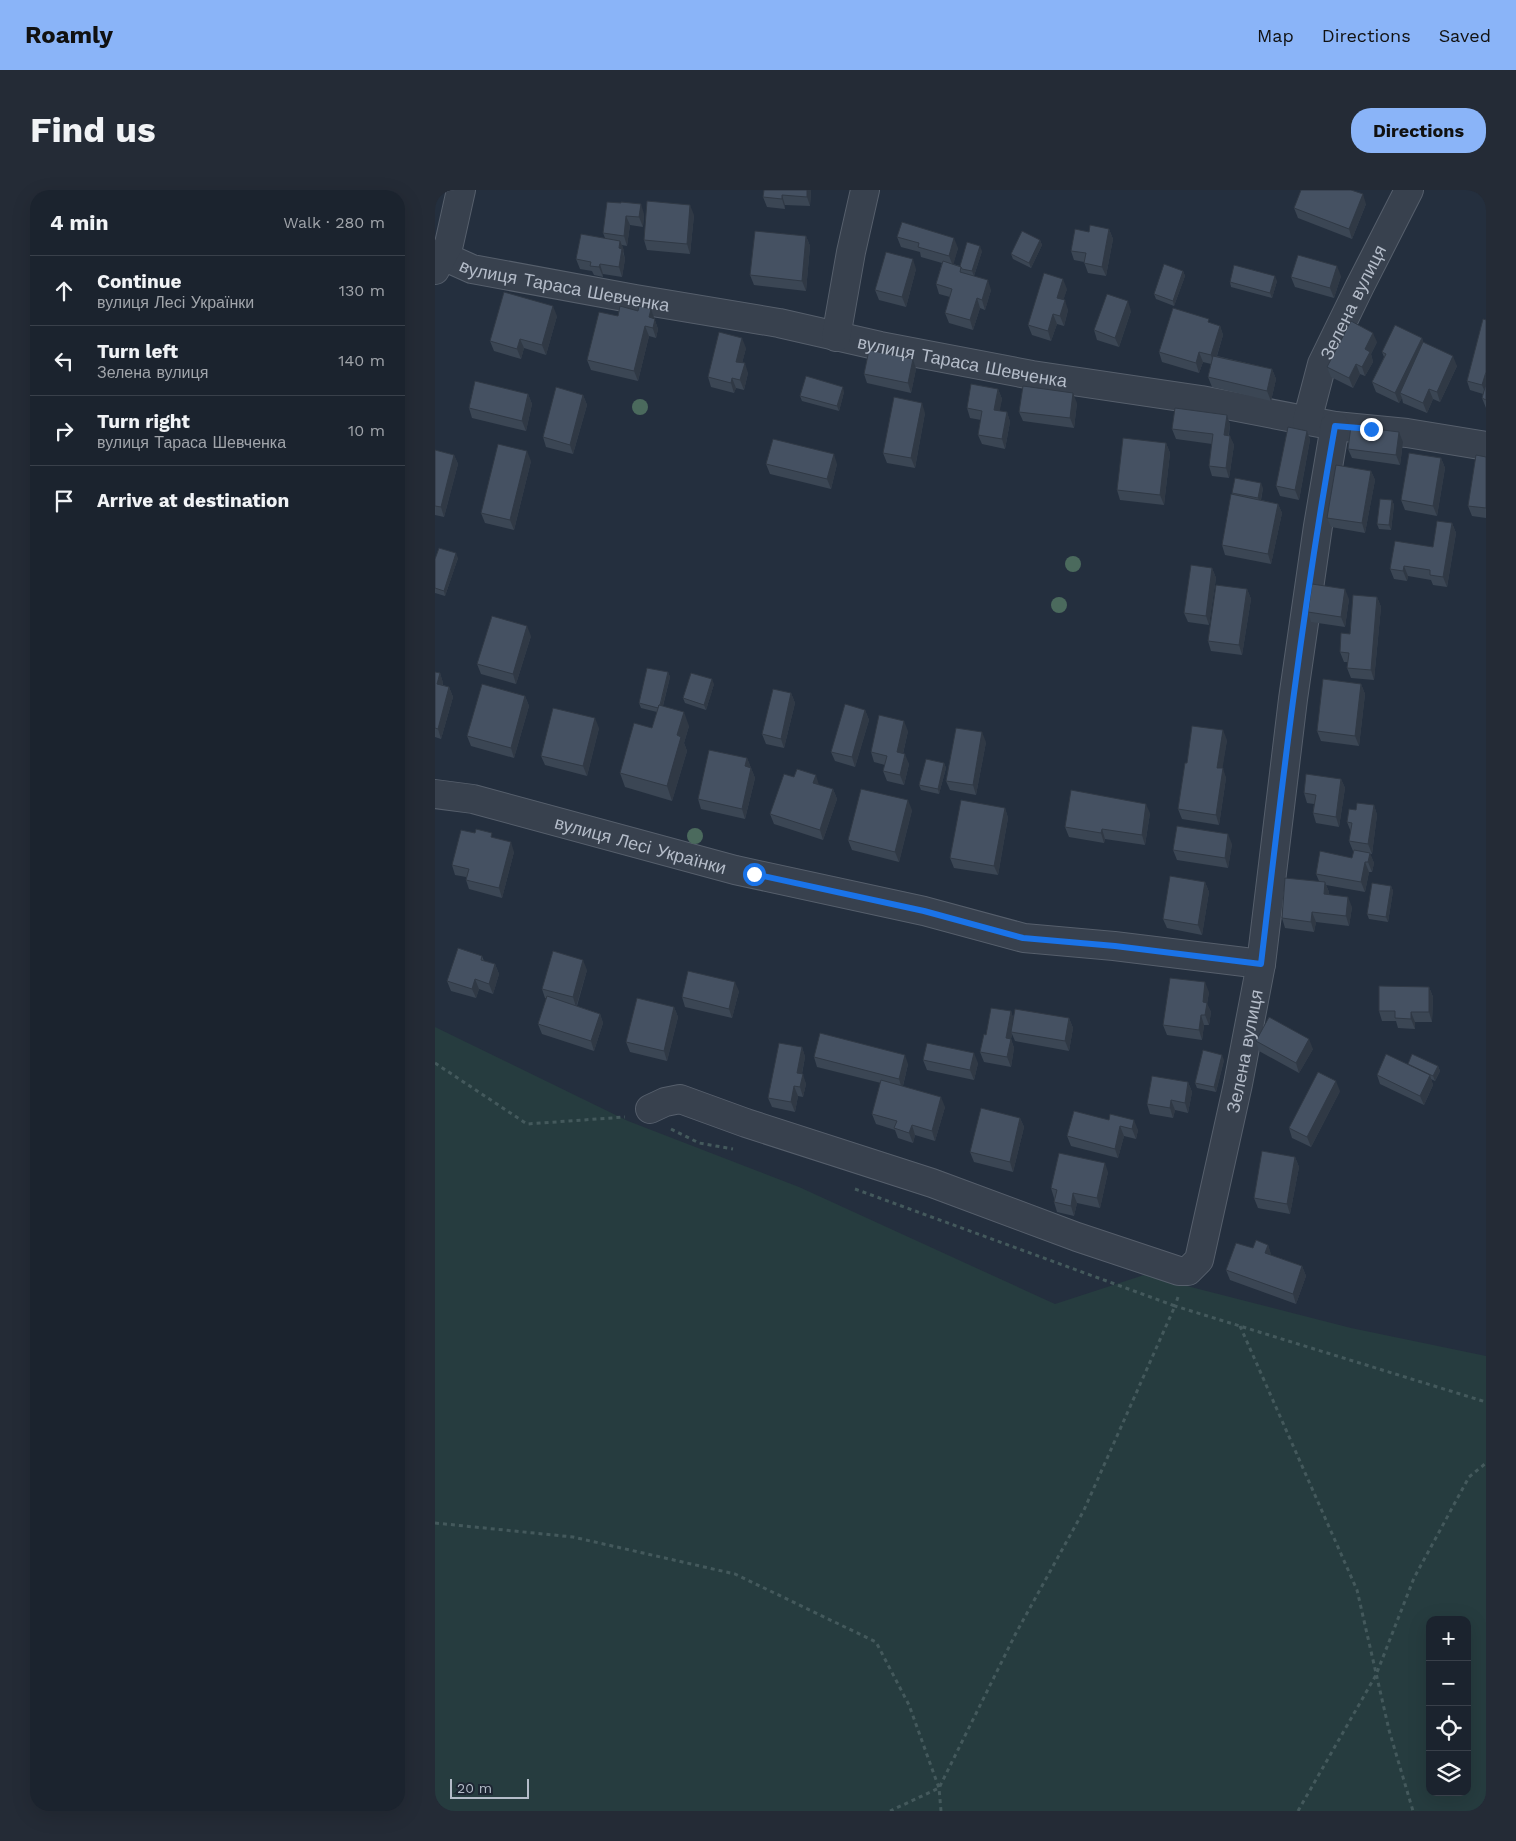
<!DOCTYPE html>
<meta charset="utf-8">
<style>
:root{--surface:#1b232e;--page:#242b36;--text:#f1f3f6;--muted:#a0a4aa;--line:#39404a;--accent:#8ab4f8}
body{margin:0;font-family:"Work Sans",sans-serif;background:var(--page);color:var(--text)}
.controls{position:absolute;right:15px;bottom:15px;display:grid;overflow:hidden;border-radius:10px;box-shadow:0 5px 20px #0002}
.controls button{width:45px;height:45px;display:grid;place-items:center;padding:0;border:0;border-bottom:1px solid var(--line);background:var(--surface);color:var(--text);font:25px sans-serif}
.scale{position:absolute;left:15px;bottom:12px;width:79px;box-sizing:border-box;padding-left:5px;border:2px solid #b4bcc9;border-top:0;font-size:14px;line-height:18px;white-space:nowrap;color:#b4bcc9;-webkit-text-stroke:4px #1d2633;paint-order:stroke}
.stop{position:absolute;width:15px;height:15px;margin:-11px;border:4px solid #1a73e8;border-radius:50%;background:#fff}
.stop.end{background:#1a73e8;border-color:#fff;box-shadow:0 1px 5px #0008}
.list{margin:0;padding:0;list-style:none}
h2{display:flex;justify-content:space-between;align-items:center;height:65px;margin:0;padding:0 20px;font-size:21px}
h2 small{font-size:16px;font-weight:400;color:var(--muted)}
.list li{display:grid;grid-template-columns:32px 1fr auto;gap:15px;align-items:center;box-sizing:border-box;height:70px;padding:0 20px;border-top:1px solid var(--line)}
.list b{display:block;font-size:19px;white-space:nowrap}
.list p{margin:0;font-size:16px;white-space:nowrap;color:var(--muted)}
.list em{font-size:16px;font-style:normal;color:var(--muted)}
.icon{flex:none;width:28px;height:28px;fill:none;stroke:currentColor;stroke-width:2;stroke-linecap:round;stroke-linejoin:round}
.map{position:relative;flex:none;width:1051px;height:1621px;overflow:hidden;border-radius:20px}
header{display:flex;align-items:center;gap:30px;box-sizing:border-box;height:70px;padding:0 25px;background:var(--accent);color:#111}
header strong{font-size:24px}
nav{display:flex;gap:28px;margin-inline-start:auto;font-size:18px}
.intro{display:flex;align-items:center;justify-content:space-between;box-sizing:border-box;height:120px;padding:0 30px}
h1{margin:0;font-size:35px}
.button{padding:12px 22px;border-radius:20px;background:var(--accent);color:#111;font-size:18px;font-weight:700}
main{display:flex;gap:30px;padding:0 30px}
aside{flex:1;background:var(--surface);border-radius:20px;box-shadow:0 5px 20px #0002}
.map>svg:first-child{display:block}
.green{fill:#263c3f;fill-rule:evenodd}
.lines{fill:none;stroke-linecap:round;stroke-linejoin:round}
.minor-casing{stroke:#565f6c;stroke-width:30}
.path{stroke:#44595c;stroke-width:3;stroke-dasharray:4 4;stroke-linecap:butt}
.minor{stroke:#38414e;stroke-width:28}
.tree{fill:#4b6a5d}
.wall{fill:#3b4654}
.shaded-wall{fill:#303945}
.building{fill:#455162;stroke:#303945}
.route{stroke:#1a73e8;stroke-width:6}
.labels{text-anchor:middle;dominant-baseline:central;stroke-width:5;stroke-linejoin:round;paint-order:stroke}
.street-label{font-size:18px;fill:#b4bcc9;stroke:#1d2633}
</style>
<header>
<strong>Roamly</strong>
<nav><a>Map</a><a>Directions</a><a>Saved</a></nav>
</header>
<div class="intro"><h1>Find us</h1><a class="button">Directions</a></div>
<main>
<aside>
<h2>4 min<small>Walk · 280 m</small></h2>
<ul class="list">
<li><svg class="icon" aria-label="ahead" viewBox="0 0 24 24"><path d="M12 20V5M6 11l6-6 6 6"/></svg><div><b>Continue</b><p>вулиця Лесі Українки</p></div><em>130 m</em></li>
<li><svg class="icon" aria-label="left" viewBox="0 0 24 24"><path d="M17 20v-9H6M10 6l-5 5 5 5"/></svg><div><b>Turn left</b><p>Зелена вулиця</p></div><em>140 m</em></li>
<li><svg class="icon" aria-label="right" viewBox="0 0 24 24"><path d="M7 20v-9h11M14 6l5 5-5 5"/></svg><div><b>Turn right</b><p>вулиця Тараса Шевченка</p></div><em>10 m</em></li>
<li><svg class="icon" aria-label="arrive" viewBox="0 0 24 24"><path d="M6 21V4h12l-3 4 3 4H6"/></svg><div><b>Arrive at destination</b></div></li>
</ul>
</aside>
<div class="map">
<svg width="1051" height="1621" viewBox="0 0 1051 1621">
<rect width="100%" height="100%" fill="#242f3e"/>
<!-- green -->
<path class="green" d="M0,837L193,931L364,997L620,1114L709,1085L916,1138L1051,1166V1621H0ZM995,1430H1032V1602H995Z"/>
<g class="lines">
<!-- minor casing -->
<g class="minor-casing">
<g id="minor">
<path id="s1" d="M8,66L37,79L200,109L344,133L445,156L597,185L766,210L900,236L972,243L1051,256"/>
<polyline points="0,80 14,54 26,0"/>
<polyline points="401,147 416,62 430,0"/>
<path id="s2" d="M872,231L887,174L925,96L974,0"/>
<path id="s3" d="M0,604L38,609L300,680L489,721L589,748L679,756L826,774"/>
<path id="s4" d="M215,919L230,912L245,909L311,933L497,993L642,1047L744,1081H753L764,1070L803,894L826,774L858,509L883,336L900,236"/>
</g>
</g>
<!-- path -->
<g class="path">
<polyline points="0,873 92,934 190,927"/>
<polyline points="236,939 264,953 298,959"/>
<polyline points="420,999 740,1116 649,1320 581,1443 504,1598 455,1621"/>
<polyline points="743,1107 740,1116 1051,1212"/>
<polyline points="805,1136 922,1400 954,1540 978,1621"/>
<polyline points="0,1333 138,1347 300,1384 441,1452 474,1515 504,1598 506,1621"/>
<polyline points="863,1621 941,1485 979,1388 1034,1287 1051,1273"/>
</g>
<!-- minor -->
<use href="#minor" class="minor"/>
</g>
<!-- trees -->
<g class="tree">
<circle cx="205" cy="217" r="8"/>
<circle cx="638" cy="374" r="8"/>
<circle cx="624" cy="415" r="8"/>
<circle cx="260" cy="646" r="8"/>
</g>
<!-- wall -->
<g class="wall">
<polygon points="329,0 376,0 375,16 350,15 350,19 332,17 328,7"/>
<polygon points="186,13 209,24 208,37 195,35 192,56 187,55 190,69 187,87 168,84 168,87 159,85 157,81 145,79 141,69 170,48 168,43"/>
<polygon points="931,14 917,49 863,28 859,18"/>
<polygon points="259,25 255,64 212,60 209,50"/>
<polygon points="674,39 678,49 671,86 653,83 649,72 639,70 636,61"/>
<polygon points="371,46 375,56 371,101 319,95 315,85"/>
<polygon points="462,47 523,58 518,74 525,76 547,61 539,86 556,100 550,120 545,118 538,140 514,133 510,123 515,107 504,104 501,94 507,73 486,67 485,62 466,57"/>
<polygon points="605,50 607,55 596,78 578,69 576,64"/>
<polygon points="481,79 471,117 444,110 440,100"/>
<polygon points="748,81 750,86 739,116 721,109 719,104"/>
<polygon points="906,86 899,108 860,97 856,87"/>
<polygon points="842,91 837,108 796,97 795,92"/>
<polygon points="632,99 628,110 633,120 629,136 622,134 616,151 597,145 593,135"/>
<polygon points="216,119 223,139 221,148 214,146 203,191 156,180 152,170 183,126 203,121"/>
<polygon points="696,121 684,157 662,150 659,140"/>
<polygon points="122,126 111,165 89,158 86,169 59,161 55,151"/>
<polygon points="1051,130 1051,218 1047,208 1048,204 1035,200 1032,191"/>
<polygon points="776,133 785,136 788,145 782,166 837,179 841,189 836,211 777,197 773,187 776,174 768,172 764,183 727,172 724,162"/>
<polygon points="987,148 988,152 1022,176 1005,212 998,209 992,223 968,213 967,208 964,213 941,202 937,192 949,167 947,162"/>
<polygon points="942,152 936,164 938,172 930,186 925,184 918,198 896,187 892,177"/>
<polygon points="311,158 307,173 313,183 309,200 301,198 299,203 276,197 273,187"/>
<polygon points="478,169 481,179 476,203 432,193 429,184"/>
<polygon points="563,199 567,209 564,221 572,222 575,232 570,259 547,254 543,245 546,230 535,228 532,218"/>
<polygon points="409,202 404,221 367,211 365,206"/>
<polygon points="93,204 97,214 91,241 37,228 34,218"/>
<polygon points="148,205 152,215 138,264 111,257 108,247"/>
<polygon points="642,213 639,238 588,231 584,222"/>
<polygon points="490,223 480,278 452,273 448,263"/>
<polygon points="792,225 795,235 794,245 799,255 794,288 777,286 774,276 777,254 741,249 737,239"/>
<polygon points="872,241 875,250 864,310 845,306 841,296"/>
<polygon points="964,242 968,252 965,275 917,268 913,259"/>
<polygon points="731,253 735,263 729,315 685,310 682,300"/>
<polygon points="0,260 19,265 23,274 9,327 0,325"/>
<polygon points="1051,267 1051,328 1037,326 1033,316"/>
<polygon points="1006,268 1010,278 1002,326 970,320 966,310"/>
<polygon points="96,271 79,340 50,333 46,323"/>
<polygon points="331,274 402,274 396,299 335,284"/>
<polygon points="936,281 940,290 930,343 896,337 892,328"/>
<polygon points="828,298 826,310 843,314 847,323 836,374 790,365 787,355 797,304 797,303"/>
<polygon points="957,310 959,315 956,340 944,339 942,334"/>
<polygon points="1017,333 1021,343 1012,397 998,395 996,390 973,386 972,391 959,389 955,379 998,357"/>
<polygon points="23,368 10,406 0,403 0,369"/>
<polygon points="777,378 781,388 774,435 753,432 749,423"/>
<polygon points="812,399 816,409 807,465 776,461 773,451"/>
<polygon points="942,407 946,417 939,490 916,488 912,478 913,472 909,472 905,462 915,444"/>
<polygon points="914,409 910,437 876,432 873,422"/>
<polygon points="96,446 81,494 46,484 42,474"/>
<polygon points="0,482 5,483 8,493 8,495 14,497 18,507 6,549 0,547"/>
<polygon points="233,482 235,487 228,516 254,536 249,553 252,561 237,611 190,597 185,583 217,538 222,522 206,518 204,513"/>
<polygon points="279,494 271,520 250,513 248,508"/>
<polygon points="926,494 930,504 924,556 886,551 882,541"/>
<polygon points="356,503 360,513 349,558 331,554 327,544"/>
<polygon points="90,506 94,516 79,568 36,556 32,546"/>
<polygon points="430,520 434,530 420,577 400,571 396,562"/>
<polygon points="164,538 152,586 110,575 106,566"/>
<polygon points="473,541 468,564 474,574 469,595 452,591 448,581 450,575 439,572 436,562"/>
<polygon points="792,550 787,578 791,588 784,635 747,629 743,619 752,573"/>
<polygon points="551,552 541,605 515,600 511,591"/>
<polygon points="312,568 320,588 310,629 266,619 263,609"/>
<polygon points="509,573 511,578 504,604 486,600 484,595"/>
<polygon points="906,589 910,598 904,637 881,633 878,623 879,614 872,613 869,603"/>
<polygon points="384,595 398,599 402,609 388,650 339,634 335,624"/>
<polygon points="939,615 942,625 937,664 935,664 939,673 937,682 934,682 930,702 891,695 894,702 894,705 917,717 914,736 881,732 879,742 850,738 847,728 884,691 881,684 917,668 919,661 918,661 914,651 916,642 912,632 921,620"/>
<polygon points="570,618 573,628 563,685 519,678 515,668"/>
<polygon points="477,620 464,672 417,660 413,650"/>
<polygon points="715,623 710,655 670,649 669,653 634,647 630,637"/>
<polygon points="59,648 79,662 67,708 34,699 31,690 31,687 20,685 17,675"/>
<polygon points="797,654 793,678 742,670 738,660"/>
<polygon points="770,692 774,702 767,745 732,738 728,729"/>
<polygon points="956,696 958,701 953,732 934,729 932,724"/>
<polygon points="47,766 49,771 60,774 64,784 58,804 44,799 41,808 16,801 12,791"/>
<polygon points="152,780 142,816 165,824 168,833 159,861 107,844 103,834 112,809 110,808 107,799"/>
<polygon points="994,797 998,807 997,832 980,832 980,839 963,838 961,831 947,831 944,821"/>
<polygon points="304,801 297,828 250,817 247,807"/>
<polygon points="774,802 772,814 776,822 774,835 769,835 767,850 732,845 728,835"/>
<polygon points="239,817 243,827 232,871 195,862 191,852"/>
<polygon points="576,821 578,828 634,828 638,838 634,861 580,851 577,844 576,849 579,858 576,877 549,872 545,862 551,845"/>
<polygon points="821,851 878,859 864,883 824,861"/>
<polygon points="367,857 370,867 367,884 371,894 368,907 363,906 360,922 337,917 333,908"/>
<polygon points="379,867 473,874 468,896 510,917 500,951 480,945 478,953 463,948 460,940 441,934 437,924 446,893 382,877"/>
<polygon points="488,870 543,873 539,890 492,880"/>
<polygon points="789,870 781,902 762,898 760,893"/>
<polygon points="973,874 1003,876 1005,881 1000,891 996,889 998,895 989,915 945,894 942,885 973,875"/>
<polygon points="753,892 757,902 753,923 740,920 738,928 715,924 712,914"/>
<polygon points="905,901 876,957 857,948 854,938"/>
<polygon points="639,921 703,940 701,949 689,946 683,968 636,956 632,946"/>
<polygon points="585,928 589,937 578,982 539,972 535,962"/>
<polygon points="860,967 864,977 855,1024 823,1018 819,1008"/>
<polygon points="673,982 665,1018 642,1013 639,1026 622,1022 619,1012 619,1008 616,998"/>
<polygon points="833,1055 836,1065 867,1076 871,1086 861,1114 795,1090 791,1080 818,1058"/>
</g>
<!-- shaded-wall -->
<g class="shaded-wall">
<polygon points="372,0 376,0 375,16 372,7"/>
<polygon points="928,4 931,14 917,49 914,39"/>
<polygon points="347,5 350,15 350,19 347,9"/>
<polygon points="206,14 209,24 208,37 204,27"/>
<polygon points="255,15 259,25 255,64 252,54"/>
<polygon points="191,26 195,35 192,56 189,46"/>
<polygon points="674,39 678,49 671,86 667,77"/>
<polygon points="371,46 375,56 371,101 367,91"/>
<polygon points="519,48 523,58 518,76 514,66"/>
<polygon points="605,50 607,55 596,78 594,73"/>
<polygon points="185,51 189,60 188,63 190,69 187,87 184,77 184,58"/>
<polygon points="545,56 547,61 539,86 537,81"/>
<polygon points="478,69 481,79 471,117 467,107"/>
<polygon points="165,74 168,84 168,87 164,77"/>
<polygon points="902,76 906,86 899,108 895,98"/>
<polygon points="748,81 750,86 739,116 738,111"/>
<polygon points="840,86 842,91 837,108 835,103"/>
<polygon points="628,89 632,99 626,118 622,108"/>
<polygon points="553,90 556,100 550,120 547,110"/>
<polygon points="542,108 545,118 538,140 535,130"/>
<polygon points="630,110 633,120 629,136 625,126"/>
<polygon points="693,111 696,121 684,157 680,148"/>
<polygon points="118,116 122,126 111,165 107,155"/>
<polygon points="216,119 223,139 221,148 214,127"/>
<polygon points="618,124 622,134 616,151 613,141"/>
<polygon points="210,136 214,146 203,191 199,181"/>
<polygon points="785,136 788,145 779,175 776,165"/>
<polygon points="938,143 942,152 936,164 938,172 930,186 927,177 930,159"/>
<polygon points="307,148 311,158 305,181 301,172"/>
<polygon points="987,148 990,158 965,203 967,208 964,213 960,203"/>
<polygon points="85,149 89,158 86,169 82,159"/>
<polygon points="764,162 768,172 764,183 761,173"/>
<polygon points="1018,166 1022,176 1005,212 1002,202"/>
<polygon points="478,169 481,179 476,203 473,193"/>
<polygon points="310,173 313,183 309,200 305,190"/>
<polygon points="921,174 925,184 918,198 914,188"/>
<polygon points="837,179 841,189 836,211 832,201"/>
<polygon points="1051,182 1051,204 1047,195"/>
<polygon points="297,188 301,198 299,203 296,193"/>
<polygon points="408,197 409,202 404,221 402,216"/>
<polygon points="563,199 567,209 563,230 559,220"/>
<polygon points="994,199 998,209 992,223 988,213"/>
<polygon points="638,203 642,213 639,238 635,228"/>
<polygon points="93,204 97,214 91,241 87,231"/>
<polygon points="148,205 152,215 138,264 135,255"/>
<polygon points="487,213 490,223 480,278 476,268"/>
<polygon points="572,222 575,232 570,259 567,249"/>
<polygon points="792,225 795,235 792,254 789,245"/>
<polygon points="872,241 875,250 864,310 860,300"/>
<polygon points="964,242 968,252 965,275 961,265"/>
<polygon points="795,246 799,255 794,288 791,278"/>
<polygon points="731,253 735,263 729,315 725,305"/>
<polygon points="92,261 96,271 79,340 75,330"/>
<polygon points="399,264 402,274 396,299 392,289"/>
<polygon points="19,265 23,274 9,327 6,317"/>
<polygon points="1006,268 1010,278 1002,326 998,316"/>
<polygon points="936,281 940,290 930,343 927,333"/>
<polygon points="826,293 828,298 825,313 823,308"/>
<polygon points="957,310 959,315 956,340 954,335"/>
<polygon points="843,314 847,323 836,374 833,364"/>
<polygon points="1017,333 1021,343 1012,397 1008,387"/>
<polygon points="21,363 23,368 10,406 9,401"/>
<polygon points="969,376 973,386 972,391 968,381"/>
<polygon points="777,378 781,388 774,435 771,426"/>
<polygon points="812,399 816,409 807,465 804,455"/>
<polygon points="910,399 914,409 910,437 906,427"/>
<polygon points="942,407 946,417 939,490 936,480"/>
<polygon points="92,436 96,446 81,494 78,484"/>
<polygon points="233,482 235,487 226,523 225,518"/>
<polygon points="5,483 8,493 5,504 2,494"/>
<polygon points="277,489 279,494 271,520 269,515"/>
<polygon points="926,494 930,504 924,556 920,546"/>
<polygon points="14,497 18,507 6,549 3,539"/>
<polygon points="356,503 360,513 349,558 346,549"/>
<polygon points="90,506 94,516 79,568 76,558"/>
<polygon points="430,520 434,530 420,577 417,567"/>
<polygon points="249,522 254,536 249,553 252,561 237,611 232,596 242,545"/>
<polygon points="160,528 164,538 152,586 148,576"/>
<polygon points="469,531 473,541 466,572 462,562"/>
<polygon points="788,540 792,550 786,588 782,578"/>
<polygon points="547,542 551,552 541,605 538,595"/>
<polygon points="470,564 474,574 469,595 465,585"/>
<polygon points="312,568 316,578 310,576"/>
<polygon points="509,573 511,578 504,604 503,599"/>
<polygon points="316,578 320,588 310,629 307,619"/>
<polygon points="788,578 791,588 784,635 781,625"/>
<polygon points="381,585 384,595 378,593"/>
<polygon points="906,589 910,598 904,637 901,627"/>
<polygon points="398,599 402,609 388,650 385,640"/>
<polygon points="473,610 477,620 464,672 460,662"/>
<polygon points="711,614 715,623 710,655 707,645"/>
<polygon points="939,615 942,625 937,664 933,654"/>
<polygon points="570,618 573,628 563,685 559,676"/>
<polygon points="667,639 670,649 669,653 666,643"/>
<polygon points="793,644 797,654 793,678 790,668"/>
<polygon points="76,652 79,662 67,708 64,698"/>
<polygon points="935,663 939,673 937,682 933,672"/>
<polygon points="930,672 934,682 930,702 926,692"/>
<polygon points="770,692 774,702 767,745 763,735"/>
<polygon points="890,692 894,702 893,714 889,704"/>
<polygon points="956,696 958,701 953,732 951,727"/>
<polygon points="913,707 917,717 914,736 911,726"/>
<polygon points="877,722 881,732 879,742 876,732"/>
<polygon points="148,770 152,780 141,817 138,807"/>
<polygon points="60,774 64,784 58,804 54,794"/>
<polygon points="40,789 44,799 41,808 37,799"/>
<polygon points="300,792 304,801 297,828 294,819"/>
<polygon points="770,792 774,802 772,814 776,822 774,835 770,825 768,812"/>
<polygon points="994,797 998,807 997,832 994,822"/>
<polygon points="239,817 243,827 232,871 229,861"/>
<polygon points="576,821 579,831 576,842 577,844 576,849 579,858 576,877 572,867 571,848"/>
<polygon points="976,822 980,832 980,839 976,829"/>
<polygon points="165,824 168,833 159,861 156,851"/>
<polygon points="766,825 769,835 767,850 764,840"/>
<polygon points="634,828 638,838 634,861 630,851"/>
<polygon points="874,849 878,859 864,883 861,873"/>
<polygon points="367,857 370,867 365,893 362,883"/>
<polygon points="539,863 543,873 539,890 535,880"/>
<polygon points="470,865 473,874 467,899 464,889"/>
<polygon points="787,865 789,870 781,902 779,897"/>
<polygon points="1003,876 1005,881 1000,891 998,886"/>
<polygon points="368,884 371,894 368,907 365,897"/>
<polygon points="995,885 998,895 989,915 985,906"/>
<polygon points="901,891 905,901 876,957 872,947"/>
<polygon points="753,892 757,902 753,923 750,913"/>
<polygon points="359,896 363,906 360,922 356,912"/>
<polygon points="506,907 510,917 500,951 497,941"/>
<polygon points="736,910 740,920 738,928 735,918"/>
<polygon points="585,928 589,937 578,982 575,972"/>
<polygon points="699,930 703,940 701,949 697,939"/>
<polygon points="477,935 480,945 478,953 474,943"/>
<polygon points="685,936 689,946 683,968 680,959"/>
<polygon points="860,967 864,977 855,1024 852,1014"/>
<polygon points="670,973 673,982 665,1018 662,1008"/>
<polygon points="638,1003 642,1013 639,1026 636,1016"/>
<polygon points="833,1055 836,1064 833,1073 830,1063"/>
<polygon points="867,1076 871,1086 861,1114 858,1104"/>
</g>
<!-- building -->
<g class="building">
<polygon points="329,0 372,0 372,7 347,5 347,9 328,7"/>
<polygon points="866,0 916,0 928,4 914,39 859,18"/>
<polygon points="212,11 255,15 252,54 209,50"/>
<polygon points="172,12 186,13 186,12 206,14 204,27 191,26 189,46 168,43"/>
<polygon points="467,32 519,48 514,66 483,57 484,53 462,47"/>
<polygon points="655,35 674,39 667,77 649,73 651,63 636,61 640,39 654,42"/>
<polygon points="320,41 371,46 367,91 315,85"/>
<polygon points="587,41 605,50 594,73 576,64"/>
<polygon points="146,44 185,51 184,58 187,59 184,77 165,74 164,77 155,76 156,72 141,69"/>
<polygon points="532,52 545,56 537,81 527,79 526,77 525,76"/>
<polygon points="451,62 478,69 467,107 440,100"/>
<polygon points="863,65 902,76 895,98 856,87"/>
<polygon points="508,71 526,77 525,82 553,90 547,110 542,108 535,130 510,123 517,99 501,94"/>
<polygon points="729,74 748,81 738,111 719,104"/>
<polygon points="799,75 840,86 835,103 795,92"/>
<polygon points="609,83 628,89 622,108 630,110 625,126 618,124 613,141 593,135"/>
<polygon points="69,102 118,116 107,155 85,149 82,159 55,151"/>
<polygon points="672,104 693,111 680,148 659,140"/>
<polygon points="185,116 203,121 204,116 216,119 214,127 220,129 218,138 210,136 199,181 152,170 164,122 183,126"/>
<polygon points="738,118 774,129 773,132 785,136 776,165 764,162 761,173 724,162"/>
<polygon points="1048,129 1051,130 1051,182 1047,195 1032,191"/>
<polygon points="916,131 938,143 930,159 935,162 927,177 921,174 914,188 892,177"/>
<polygon points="960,135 987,148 960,203 937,192 951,164 947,162"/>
<polygon points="284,142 307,148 301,172 310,173 305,190 297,188 296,193 273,187"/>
<polygon points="988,152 1018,166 1002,202 994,199 988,213 965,203"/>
<polygon points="434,160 478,169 473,193 429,184"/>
<polygon points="778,166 837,179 832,201 773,187"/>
<polygon points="371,186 408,197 402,216 365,206"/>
<polygon points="40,191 93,204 87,231 34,218"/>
<polygon points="536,194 563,199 559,220 572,222 567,249 543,245 547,221 532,218"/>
<polygon points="1051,194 1051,210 1047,208"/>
<polygon points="588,196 638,203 635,228 584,222"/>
<polygon points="121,197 148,205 135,255 108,247"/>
<polygon points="459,207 487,213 476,268 448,263"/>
<polygon points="740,218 792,225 789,245 795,246 791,278 774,276 778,244 737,239"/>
<polygon points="916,236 964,242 961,265 913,259"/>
<polygon points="853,237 872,241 860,300 841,296"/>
<polygon points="688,248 731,253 725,305 682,300"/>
<polygon points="338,249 399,264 392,289 331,274"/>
<polygon points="63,254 92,261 75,330 46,323"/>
<polygon points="0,260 19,265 6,317 0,316"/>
<polygon points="974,263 1006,268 998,316 966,310"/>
<polygon points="1041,265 1051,267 1051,318 1033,316"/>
<polygon points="901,275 936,281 927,333 892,328"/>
<polygon points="800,288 826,293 823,308 797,303"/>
<polygon points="796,304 843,314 833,364 787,355"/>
<polygon points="945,309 957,310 954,335 942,334"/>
<polygon points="1002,331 1017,333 1008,387 995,385 995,380 969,376 968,381 955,379 960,351 998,357"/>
<polygon points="4,358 21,363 9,401 0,398 0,369"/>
<polygon points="756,375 777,378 771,426 749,423"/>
<polygon points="877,394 910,399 906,427 873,422"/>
<polygon points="781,395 812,399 804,455 773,451"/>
<polygon points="918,405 942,407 936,480 912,478 914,463 905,462 906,443 915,444"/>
<polygon points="57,426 92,436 78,484 42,474"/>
<polygon points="212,478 233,482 225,515 224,515 223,518 204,513"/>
<polygon points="0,482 5,483 2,494 14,497 3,539 0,538"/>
<polygon points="256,483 277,489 269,515 248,508"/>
<polygon points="888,489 926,494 920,546 882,541"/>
<polygon points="47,494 90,506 76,558 32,546"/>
<polygon points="338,499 356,503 346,549 327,544"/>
<polygon points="410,514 430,520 417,567 396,562"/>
<polygon points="224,515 249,522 242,545 246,547 232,596 185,583 199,533 217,538"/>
<polygon points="118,518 160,528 148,576 106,566"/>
<polygon points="444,525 469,531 462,562 470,564 465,585 448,581 452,566 436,562"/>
<polygon points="757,536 788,540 782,578 788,578 781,625 743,619 750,573 752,573"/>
<polygon points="521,538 547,542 538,595 511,591"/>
<polygon points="274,560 312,568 310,576 316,578 307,619 263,609"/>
<polygon points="491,569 509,573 503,599 484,595"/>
<polygon points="362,579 381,585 378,593 398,599 385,640 335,624 349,584 359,587"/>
<polygon points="871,584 906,589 901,627 878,623 881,605 869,603"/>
<polygon points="426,599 473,610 460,662 413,650"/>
<polygon points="636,600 711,614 707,645 667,639 666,643 630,637"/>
<polygon points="526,610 570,618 559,676 515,668"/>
<polygon points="922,613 939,615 933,654 914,651 917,633 912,632 914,619 921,620"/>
<polygon points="742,636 793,644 790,668 738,660"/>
<polygon points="41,639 57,643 56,647 76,652 64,698 31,690 34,679 17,675 26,640 40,643"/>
<polygon points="919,660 935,663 933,672 930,672 926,692 881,684 885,661 917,668"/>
<polygon points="735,686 770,692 763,735 728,729"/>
<polygon points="850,688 890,692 889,704 913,707 911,726 877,722 876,732 847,728"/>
<polygon points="937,693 956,696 951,727 932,724"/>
<polygon points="23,758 47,766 46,770 60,774 54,794 40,789 37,799 12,791"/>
<polygon points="118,761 148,770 138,807 107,799"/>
<polygon points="253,781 300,792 294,819 247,807"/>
<polygon points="735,788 770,792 768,812 772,813 770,825 766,825 764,840 728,835"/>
<polygon points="944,796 994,797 994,822 976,822 976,829 960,828 960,821 944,821"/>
<polygon points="112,806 165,824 156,851 103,834"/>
<polygon points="202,808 239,817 229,861 191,852"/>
<polygon points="556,818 576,821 571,848 576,849 572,867 545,862 549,844 551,845"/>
<polygon points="580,819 634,828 630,851 576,842"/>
<polygon points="834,827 874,849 861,873 821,851"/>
<polygon points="385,843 470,865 464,889 379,867"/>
<polygon points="344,853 367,857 362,883 368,884 365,897 359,896 356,912 333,908"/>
<polygon points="492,853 539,863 535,880 488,870"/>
<polygon points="768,860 787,865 779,897 760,893"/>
<polygon points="951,864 995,885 985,906 942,885"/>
<polygon points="977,864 1003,876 998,886 973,874"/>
<polygon points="883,882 901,891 872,947 854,938"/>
<polygon points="717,886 753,892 750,913 736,910 735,918 712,914"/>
<polygon points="446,890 506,907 497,941 477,935 474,943 459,938 462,931 437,924"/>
<polygon points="546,918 585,928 575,972 535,962"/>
<polygon points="639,921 674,930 675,924 699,930 697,939 685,936 680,959 632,946"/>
<polygon points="827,961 860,967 852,1014 819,1008"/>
<polygon points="624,963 670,973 662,1008 638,1003 636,1016 619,1012 622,1000 616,998"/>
<polygon points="821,1050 833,1055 830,1063 867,1076 858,1104 791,1080 801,1053 818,1058"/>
</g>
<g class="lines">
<!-- route -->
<path class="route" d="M319,684L489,721L588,748L680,756L826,774C847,594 868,414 900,236L936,239"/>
</g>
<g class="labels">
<!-- street labels -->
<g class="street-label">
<text stroke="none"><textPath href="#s1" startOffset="126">вулиця Тараса Шевченка</textPath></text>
<text stroke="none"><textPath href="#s2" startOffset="128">Зелена вулиця</textPath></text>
<text stroke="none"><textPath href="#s1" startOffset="531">вулиця Тараса Шевченка</textPath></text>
<text stroke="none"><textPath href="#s3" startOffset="212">вулиця Лесі Українки</textPath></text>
<text stroke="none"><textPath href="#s4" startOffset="798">Зелена вулиця</textPath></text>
</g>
</g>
</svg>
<div class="controls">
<button>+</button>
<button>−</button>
<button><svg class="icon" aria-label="locate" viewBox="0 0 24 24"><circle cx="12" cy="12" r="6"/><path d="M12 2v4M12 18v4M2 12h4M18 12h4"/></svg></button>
<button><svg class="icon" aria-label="layers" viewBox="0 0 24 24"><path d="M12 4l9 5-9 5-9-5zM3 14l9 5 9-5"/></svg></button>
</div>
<div class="scale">20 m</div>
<div class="stop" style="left:319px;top:684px"></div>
<div class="stop end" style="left:936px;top:239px"></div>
</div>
</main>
